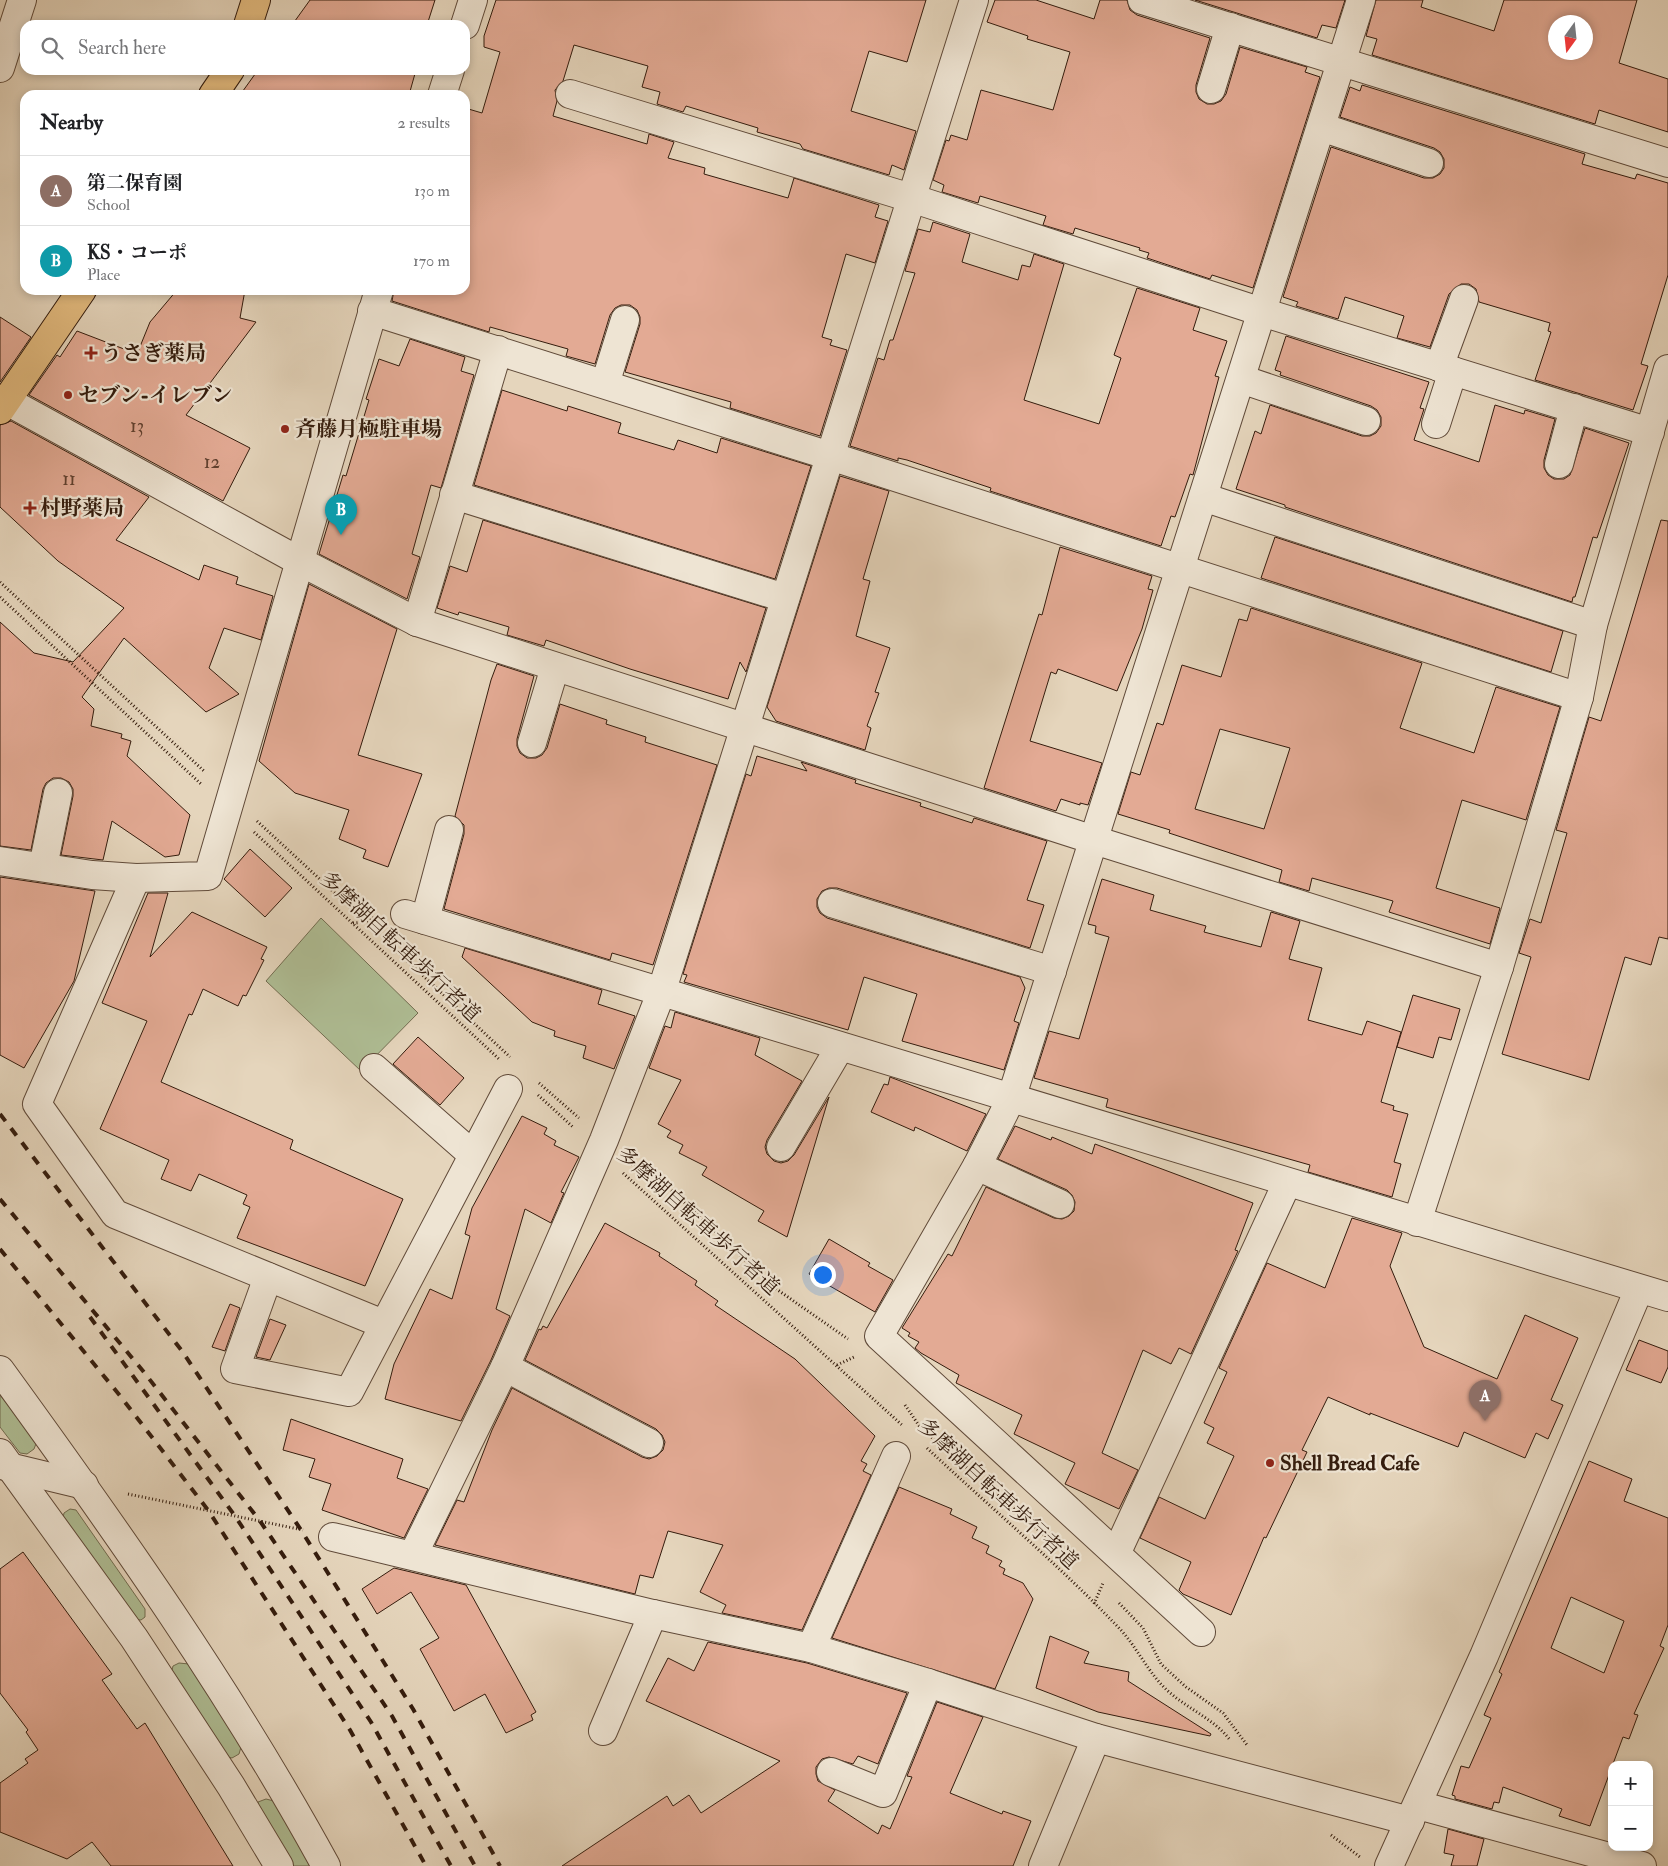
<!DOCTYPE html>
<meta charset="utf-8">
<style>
:root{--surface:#fff;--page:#f2f2f2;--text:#202124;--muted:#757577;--line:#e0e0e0;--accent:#0b8043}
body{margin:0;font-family:"IM FELL Double Pica","Noto Serif JP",serif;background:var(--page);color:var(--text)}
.controls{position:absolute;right:15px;bottom:15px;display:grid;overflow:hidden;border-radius:10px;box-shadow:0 2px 8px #0003}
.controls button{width:45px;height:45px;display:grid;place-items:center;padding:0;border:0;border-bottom:1px solid var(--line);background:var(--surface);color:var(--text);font:25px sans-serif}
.compass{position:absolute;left:1548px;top:15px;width:45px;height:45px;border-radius:50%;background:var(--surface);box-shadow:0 2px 8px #0003;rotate:195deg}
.you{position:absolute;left:822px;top:1274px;width:18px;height:18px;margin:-12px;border:4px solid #fff;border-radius:50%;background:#1a73e8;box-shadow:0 0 0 8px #1a73e833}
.badge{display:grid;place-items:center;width:32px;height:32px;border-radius:50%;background:var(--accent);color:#fff;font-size:16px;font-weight:700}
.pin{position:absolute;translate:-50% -41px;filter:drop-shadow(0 1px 2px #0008)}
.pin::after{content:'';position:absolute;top:26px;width:18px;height:15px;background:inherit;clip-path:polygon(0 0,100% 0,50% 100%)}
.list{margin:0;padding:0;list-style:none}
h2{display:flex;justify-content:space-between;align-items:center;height:65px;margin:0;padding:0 20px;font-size:21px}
h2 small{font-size:16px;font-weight:400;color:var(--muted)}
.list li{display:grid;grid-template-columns:32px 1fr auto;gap:15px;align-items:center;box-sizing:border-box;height:70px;padding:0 20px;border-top:1px solid var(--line)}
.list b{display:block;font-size:19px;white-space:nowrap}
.list p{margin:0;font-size:16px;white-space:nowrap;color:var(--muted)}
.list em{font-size:16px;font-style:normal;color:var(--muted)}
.icon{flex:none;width:28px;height:28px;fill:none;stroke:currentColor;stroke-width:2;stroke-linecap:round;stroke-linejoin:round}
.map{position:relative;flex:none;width:1668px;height:1866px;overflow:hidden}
.search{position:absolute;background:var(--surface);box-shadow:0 2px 8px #0003;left:20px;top:20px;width:450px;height:55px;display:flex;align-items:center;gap:12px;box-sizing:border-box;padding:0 18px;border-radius:15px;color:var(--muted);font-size:19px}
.panel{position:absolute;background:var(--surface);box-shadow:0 2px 8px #0003;left:20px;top:90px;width:450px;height:205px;border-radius:15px}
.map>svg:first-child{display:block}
.green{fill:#afbe95;stroke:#726d51}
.building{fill:#e3aa94;stroke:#341c0d;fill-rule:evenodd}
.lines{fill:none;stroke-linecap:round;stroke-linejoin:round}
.minor-casing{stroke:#604a39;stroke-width:30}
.major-casing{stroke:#341c0d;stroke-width:30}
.path{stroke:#341c0d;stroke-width:3;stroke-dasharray:1 2.5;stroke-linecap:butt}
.minor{stroke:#eee4d3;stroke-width:28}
.major{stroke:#e2ba7e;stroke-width:28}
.rail{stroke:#341c0d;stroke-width:4;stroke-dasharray:9 9;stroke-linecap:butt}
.poi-dot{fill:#8f2418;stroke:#eee4d3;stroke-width:2}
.labels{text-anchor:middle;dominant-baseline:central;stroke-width:4.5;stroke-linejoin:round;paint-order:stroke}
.number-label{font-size:19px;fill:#60402f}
.poi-label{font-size:21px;font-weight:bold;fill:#341c0d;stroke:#eee4d3;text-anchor:start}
.street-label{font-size:21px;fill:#341c0d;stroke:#eee4d3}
</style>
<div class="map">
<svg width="1668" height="1866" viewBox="0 0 1668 1866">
<rect width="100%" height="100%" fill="#e5d5bc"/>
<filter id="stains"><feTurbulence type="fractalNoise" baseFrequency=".004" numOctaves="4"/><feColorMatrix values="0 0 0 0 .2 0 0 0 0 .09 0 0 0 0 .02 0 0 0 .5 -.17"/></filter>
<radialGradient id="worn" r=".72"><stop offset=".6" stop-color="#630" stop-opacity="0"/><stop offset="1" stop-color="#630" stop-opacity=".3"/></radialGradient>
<!-- green -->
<g class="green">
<polygon points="321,918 418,1013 361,1071 266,981"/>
<polygon points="0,1395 37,1441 34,1449 27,1454 20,1453 0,1427"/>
<polygon points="70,1509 76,1510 145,1609 145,1617 141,1620 133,1619 63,1518 64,1513"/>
<polygon points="179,1663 189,1664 241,1747 239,1754 232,1758 224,1756 171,1674 173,1666"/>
<polygon points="266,1799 274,1801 312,1866 292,1866 258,1808 258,1802"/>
</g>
<!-- building -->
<g class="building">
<polygon points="310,0 435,0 427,25 292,25"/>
<polygon points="496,0 926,0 907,62 869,51 851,111 916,131 904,170 892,165 889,175 803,149 800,144 757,132 758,128 686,106 683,112 657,104 660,92 642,87 648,66 574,45 563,81 555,90 557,101 553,116 647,144 649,134 674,142 668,158 705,168 704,174 788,198 794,178 879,205 875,217 888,221 875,263 846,254 822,337 832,340 830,345 847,350 820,436 730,408 731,402 625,372 640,324 640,317 637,310 630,305 621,305 615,308 610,315 595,364 566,356 568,349 490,327 489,332 392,301 394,290 465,290 465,108 482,113 500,52 484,47 484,36"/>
<polygon points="995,0 1036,0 1094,19 1100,0 1127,0 1130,10 1137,15 1210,38 1196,85 1196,92 1199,99 1207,104 1214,104 1221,101 1226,94 1240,47 1307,67 1305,72 1320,77 1253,288 1212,275 1210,279 1147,258 1149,253 1139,250 1140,248 1075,228 1073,234 1043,225 1046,216 980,196 978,203 942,192 944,185 933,180 946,140 949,141 951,135 967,140 981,90 1053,110 1070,52 1027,39 1028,36 987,22"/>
<polygon points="1195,0 1345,0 1336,28 1322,25 1317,38"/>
<path d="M1376,0H1423L1421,7L1494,31L1504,0H1637L1619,63L1668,79V132L1599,110L1595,124L1372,55L1377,39L1366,36ZM1556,22H1586V52H1556Z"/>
<polygon points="258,70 416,70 409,95 240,95"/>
<polygon points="1362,85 1585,154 1582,164 1635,179 1637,174 1668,183 1668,275 1641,364 1648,366 1633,410 1535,380 1551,332 1548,331 1550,323 1479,302 1476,289 1469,284 1461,284 1449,294 1430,347 1397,338 1404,316 1345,297 1338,319 1296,306 1298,302 1283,297 1331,147 1424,178 1433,178 1440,174 1444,168 1444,159 1440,152 1434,148 1340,117 1350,87 1360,91"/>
<polygon points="933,222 970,234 962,262 1018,280 1022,265 1030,267 1034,254 1064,264 1024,400 1099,424 1121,358 1114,355 1137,288 1200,308 1193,330 1227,341 1215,376 1219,377 1193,475 1190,474 1175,517 1171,516 1161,546 990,491 991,488 907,460 898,458 898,461 850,446 878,358 884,360 890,340 893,340 915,273 905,271 918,229 930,232"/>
<polygon points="177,290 245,290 240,318 256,322 186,415 250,448 223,501 29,395 57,355 60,357 77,331 137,354 150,322"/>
<polygon points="0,317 31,337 0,382"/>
<polygon points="1286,336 1429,382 1420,408 1424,409 1414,440 1479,462 1495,405 1524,414 1525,410 1555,419 1544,460 1544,468 1548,475 1554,479 1564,479 1570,475 1585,428 1629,443 1597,538 1593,537 1575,597 1573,597 1572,602 1285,507 1285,505 1236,489 1255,431 1261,434 1270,405 1362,436 1370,436 1376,433 1381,426 1381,417 1377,410 1371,406 1280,375 1281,372 1275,370"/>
<polygon points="410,339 465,357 461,371 474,375 441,488 431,485 412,554 420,557 407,599 319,554 343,475 346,476 369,400 366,399 379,359 399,366"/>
<polygon points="502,390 567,411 568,406 621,423 618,433 674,450 678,440 717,453 721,438 811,466 775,579 474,485"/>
<polygon points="11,421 149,497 116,540 199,580 204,565 238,577 236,584 273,596 261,640 224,628 209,668 239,694 206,712 124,638 82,697 94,709 91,726 122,734 121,738 131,741 127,756 190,815 179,855 165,857 112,821 103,860 61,855 73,796 73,789 69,782 61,778 53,778 46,783 43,789 31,850 0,846 0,622 34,653 73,662 124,608 58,561 0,507 0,425"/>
<polygon points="840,476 889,491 863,579 870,581 856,636 890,648 875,692 879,693 867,726 871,728 865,750 776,721 767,707"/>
<polygon points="483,520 766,608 746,672 740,662 728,699 630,669 546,640 544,646 507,635 509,627 459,612 458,615 437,608 450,566 467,572"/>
<polygon points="1661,520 1668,521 1668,939 1659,937 1651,965 1625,957 1589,1080 1502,1054 1531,957 1519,953 1530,919 1541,923 1567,833 1556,830 1589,717 1601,721"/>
<polygon points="1275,537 1563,631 1551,672 1261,578"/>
<polygon points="1060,547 1152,576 1148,589 1153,590 1142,629 1117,691 1058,669 1056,674 1051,672 1030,741 1102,763 1088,805 1080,803 1080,805 1061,799 1056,811 984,788 1039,614 1042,615"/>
<polygon points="309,584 397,629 358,755 422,774 388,867 363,858 366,850 339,839 349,810 295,793 259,761"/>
<path d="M1251,608L1422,663L1400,728L1474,753L1496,687L1560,707L1526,820L1462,800L1436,888L1500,908L1490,944L1389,912L1393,901L1312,878L1309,891L1279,882L1282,870L1169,833L1170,830L1118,814L1131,772L1140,775L1157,723L1163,725L1182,665L1221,677L1239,619L1247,621ZM1220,729L1290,748L1264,829L1195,809Z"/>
<polygon points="497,664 534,676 517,739 517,746 520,753 527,758 536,758 542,755 547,748 560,704 607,720 606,724 646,737 645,742 717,765 653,965 612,953 610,960 444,909 464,834 464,825 455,816 491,680"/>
<polygon points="757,756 807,771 801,762 856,780 855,783 921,803 920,806 972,823 974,818 1047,841 1027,900 1044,905 1030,948 837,888 829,888 822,891 817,899 817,907 820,913 827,918 1020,977 1025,988 1014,1021 1019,1023 1004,1070 902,1041 917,994 864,977 848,1030 684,982 687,975 683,974 746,774 751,776"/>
<polygon points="250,849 292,888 265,917 224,879"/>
<polygon points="0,877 95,891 74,981 24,1068 0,1055"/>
<polygon points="1102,879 1154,895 1150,910 1206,926 1204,932 1261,947 1271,912 1300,921 1289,959 1322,968 1308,1020 1362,1035 1367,1021 1401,1032 1381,1102 1394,1106 1393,1110 1408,1114 1394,1162 1401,1164 1392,1197 1308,1172 1310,1165 1106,1107 1108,1099 1034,1078 1049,1031 1079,1039 1109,937 1095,933 1096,926 1088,924"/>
<polygon points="148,893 168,893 150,957 192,912 267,947 261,959 264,960 246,996 243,995 238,1006 203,989 192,1015 189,1014 161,1082 293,1140 290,1149 403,1199 365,1286 237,1238 250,1207 243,1204 247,1195 199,1174 191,1191 161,1179 169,1160 100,1129 147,1021 102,1003"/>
<polygon points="465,948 602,990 598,1004 635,1016 614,1069 583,1058 586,1046 554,1036 555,1031 532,1022 462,957"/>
<polygon points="1413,995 1460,1009 1451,1040 1439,1037 1433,1058 1397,1047"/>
<polygon points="675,1012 760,1038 755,1055 802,1081 767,1140 765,1147 767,1154 774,1161 781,1163 788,1161 794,1155 829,1097 787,1237 758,1221 764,1211 702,1175 707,1167 679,1153 683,1145 667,1137 671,1131 658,1124 681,1080 649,1068 665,1026 671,1028"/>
<polygon points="418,1037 464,1078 440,1105 393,1064"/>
<polygon points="890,1077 986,1114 967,1151 915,1127 914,1131 871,1112 884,1084 888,1085"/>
<polygon points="522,1116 547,1128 544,1134 556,1141 554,1145 579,1157 561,1192 564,1193 551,1223 525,1209 496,1309 510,1316 491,1360 461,1421 385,1399 394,1364 430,1289 452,1299 470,1236 465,1234 472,1208"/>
<polygon points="1015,1126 1051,1140 1052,1137 1092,1154 1095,1144 1253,1203 1235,1250 1238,1251 1191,1354 1179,1348 1171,1364 1143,1350 1102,1453 1138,1470 1119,1509 1065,1484 1075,1463 1014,1434 1022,1415 956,1383 959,1375 921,1353 915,1348 919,1342 908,1336 910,1333 902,1328 948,1254 952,1256 986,1187 1054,1218 1062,1219 1069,1216 1074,1211 1075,1202 1072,1195 1067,1190 998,1159"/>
<polygon points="1352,1218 1402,1233 1390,1266 1424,1347 1497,1379 1525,1315 1578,1338 1551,1400 1563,1405 1548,1439 1536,1433 1525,1458 1464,1432 1458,1447 1370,1413 1370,1415 1328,1397 1302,1450 1307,1452 1266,1538 1264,1537 1231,1615 1183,1594 1179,1590 1191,1562 1140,1538 1159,1497 1205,1519 1234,1456 1207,1443 1214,1428 1204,1423 1227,1372 1219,1368 1267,1263 1325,1288"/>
<polygon points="605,1223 660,1253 659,1256 697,1281 695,1285 718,1301 715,1305 795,1359 875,1436 861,1461 867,1464 863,1471 871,1475 802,1630 722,1613 726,1605 700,1592 723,1545 668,1531 653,1578 640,1575 635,1594 435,1545 457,1500 464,1502 492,1430 512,1388 642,1457 649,1459 657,1456 663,1450 665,1442 662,1435 656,1429 525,1360 539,1329 541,1330 543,1326 547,1328"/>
<polygon points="829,1239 870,1263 868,1266 893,1280 875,1312 809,1274"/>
<polygon points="230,1304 240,1308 225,1351 212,1347"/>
<polygon points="270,1319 286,1325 270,1360 256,1357"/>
<polygon points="1639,1340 1668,1351 1668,1367 1661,1383 1626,1370"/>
<polygon points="291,1419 403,1459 397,1478 428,1489 404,1538 322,1510 331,1484 309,1477 315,1459 283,1450"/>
<path d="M1589,1461L1632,1479L1624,1501L1668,1518V1625L1660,1646L1664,1648L1634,1714L1638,1715L1629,1739L1623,1737L1590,1826L1559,1816L1562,1809L1503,1787L1499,1803L1494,1802L1492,1809L1455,1799V1796L1452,1795L1461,1766L1469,1768L1491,1718L1484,1715L1502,1674L1499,1672ZM1571,1597L1624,1621L1604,1673L1551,1648Z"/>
<polygon points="899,1487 952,1509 950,1514 977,1527 972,1538 989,1546 986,1553 1002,1561 999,1566 1005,1569 1003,1574 1023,1583 1033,1599 995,1689 832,1638"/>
<polygon points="23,1552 112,1674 102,1680 137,1729 145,1723 233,1866 111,1866 92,1842 67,1859 0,1832 0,1783 28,1763 25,1759 38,1750 26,1732 28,1730 0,1693 0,1569"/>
<polygon points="394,1568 466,1585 536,1712 531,1715 533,1720 506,1733 485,1694 454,1711 420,1649 439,1638 411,1592 377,1614 362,1589"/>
<polygon points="1050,1636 1089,1652 1084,1663 1129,1672 1128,1681 1211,1734 1210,1736 1098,1712 1036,1688"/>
<polygon points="708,1642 807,1663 907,1693 878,1764 858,1756 853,1764 829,1757 822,1759 816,1767 816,1774 818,1781 835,1790 828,1801 878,1834 882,1825 890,1829 912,1777 907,1776 937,1702 983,1717 950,1793 1002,1814 1003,1811 1031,1821 1013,1866 562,1866 667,1796 673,1806 689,1795 701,1813 780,1761 646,1701 668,1658 694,1671"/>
<polygon points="1448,1829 1484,1839 1477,1866 1451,1866 1454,1855 1444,1853"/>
</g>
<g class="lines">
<!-- minor casing -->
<g class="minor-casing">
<g id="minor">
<polyline points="1142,0 1668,163"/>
<polyline points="465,25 473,0"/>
<polyline points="0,68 22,0"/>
<polyline points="1211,89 1230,27"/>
<polyline points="570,94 911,198 1262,312 1650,432"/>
<polyline points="442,95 450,70"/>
<polyline points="1321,127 1429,163"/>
<polyline points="372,311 830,456 1579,697"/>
<polyline points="1439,367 1464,299"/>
<polyline points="1241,379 1366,421"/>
<polyline points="605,384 625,320"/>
<polyline points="7,401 299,561 417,622 1094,840 1499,967"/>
<polyline points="1436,424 1453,371"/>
<polyline points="1559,464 1574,408"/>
<polyline points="454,495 785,598"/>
<polyline points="1203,497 1593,625"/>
<polyline points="417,622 498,350"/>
<polyline points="532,743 555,667"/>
<polyline points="0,861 92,875 136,878 208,876 379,290"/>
<polyline points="43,867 58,793"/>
<polyline points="136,878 37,1104 115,1214 383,1324"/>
<polyline points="832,903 1052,971"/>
<polyline points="405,914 1668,1297"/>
<polyline points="425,920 449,830"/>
<polyline points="374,1068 473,1155"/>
<polyline points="781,1147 840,1047"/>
<polyline points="977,1166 1060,1204"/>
<polyline points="1417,1222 1499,967 1579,697 1593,625 1668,369"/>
<polyline points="268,1277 235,1369 349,1392 508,1089"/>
<polyline points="505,1367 649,1443"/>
<path d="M0,1370C117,1531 231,1692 326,1866"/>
<polyline points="0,1453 134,1638 231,1786 279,1866"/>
<polyline points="5,1466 84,1485"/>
<polyline points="333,1537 653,1614 811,1648 928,1683 1096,1738 1410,1821"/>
<polyline points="1117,1552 1287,1183"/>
<polyline points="413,1555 505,1367 604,1140 661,993 974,0"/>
<polyline points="1201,1632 879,1336 977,1166 1011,1099 1361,0"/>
<polyline points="811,1648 896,1456"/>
<polyline points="603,1731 653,1614"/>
<polyline points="831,1772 883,1793 928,1683"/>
<polyline points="1418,1805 1642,1866"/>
<polyline points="1043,1866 1096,1738"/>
<polyline points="1389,1866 1484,1656 1639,1289"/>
</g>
</g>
<!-- major casing -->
<g class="major-casing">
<g id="major">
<polyline points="248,25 256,0"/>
<polyline points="213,95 230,70"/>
<polyline points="0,410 82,290"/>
</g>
</g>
<!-- path -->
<g class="path">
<polyline points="0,582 205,772"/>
<polyline points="0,597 201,784"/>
<polyline points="257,821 379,934"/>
<polyline points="254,832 499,1059"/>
<polyline points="353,923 366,922 375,917"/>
<polyline points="387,942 510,1057"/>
<polyline points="539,1083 579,1118"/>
<polyline points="538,1095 574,1128"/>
<polyline points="628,1163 650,1170 775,1288 848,1339"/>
<polyline points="623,1173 902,1425"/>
<polyline points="837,1365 854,1357"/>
<polyline points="905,1405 920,1427 1052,1542"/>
<path d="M927,1448C991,1508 1059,1565 1119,1628C1135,1645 1145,1666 1160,1683C1181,1707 1212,1716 1230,1740"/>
<polyline points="128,1494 303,1530"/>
<polyline points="1119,1603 1143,1628 1161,1664 1186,1687 1223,1713 1247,1745"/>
<polyline points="1094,1604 1103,1583"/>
<polyline points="1331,1835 1360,1857"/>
</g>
<!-- minor -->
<use href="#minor" class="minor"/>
<!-- major -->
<use href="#major" class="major"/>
<!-- rail -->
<g class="rail">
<polyline points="0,1114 182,1351 301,1530 413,1709 500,1866"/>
<polyline points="0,1199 143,1371 260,1521 392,1716 475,1866"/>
<polyline points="0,1249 121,1397 208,1510 350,1730 426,1866"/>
<polyline points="90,1317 235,1516 371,1722 451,1866"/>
</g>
</g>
<!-- markers -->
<g class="poi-dot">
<path d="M88.5 345.5h5v5h5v5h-5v5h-5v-5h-5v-5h5z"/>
<circle cx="68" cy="395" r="5"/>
<circle cx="285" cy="429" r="5"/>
<path d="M27.5 500.5h5v5h5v5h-5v5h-5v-5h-5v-5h5z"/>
<circle cx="1270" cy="1463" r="5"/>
</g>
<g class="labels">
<!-- number labels -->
<g class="number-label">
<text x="137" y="426">13</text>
<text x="212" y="462">12</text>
<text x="69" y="479">11</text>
</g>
<!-- poi labels -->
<g class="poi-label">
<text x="101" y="353">うさぎ薬局</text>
<text x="78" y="395">セブン-イレブン</text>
<text x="295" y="429">斉藤月極駐車場</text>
<text x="40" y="508">村野薬局</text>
<text x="1280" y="1463">Shell Bread Cafe</text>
</g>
<!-- street labels -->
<g class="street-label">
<text transform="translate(400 947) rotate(43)">多摩湖自転車歩行者道</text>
<text transform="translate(698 1221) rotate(42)">多摩湖自転車歩行者道</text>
<text transform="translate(998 1494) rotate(43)">多摩湖自転車歩行者道</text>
</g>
</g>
<rect width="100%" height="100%" filter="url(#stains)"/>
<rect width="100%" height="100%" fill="url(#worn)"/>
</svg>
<div class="controls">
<button>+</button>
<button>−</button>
</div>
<svg class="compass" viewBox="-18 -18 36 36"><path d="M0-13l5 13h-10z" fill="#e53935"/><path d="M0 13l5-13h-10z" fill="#757577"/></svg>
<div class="you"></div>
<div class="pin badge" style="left:1485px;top:1421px;background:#8d6e63">A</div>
<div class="pin badge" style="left:341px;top:535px;background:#0f9aa8">B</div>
<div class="search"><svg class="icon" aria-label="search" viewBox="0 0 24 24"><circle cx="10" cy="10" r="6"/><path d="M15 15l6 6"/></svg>Search here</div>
<section class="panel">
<h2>Nearby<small>2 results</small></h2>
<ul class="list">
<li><span class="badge" style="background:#8d6e63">A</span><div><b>第二保育園</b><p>School</p></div><em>130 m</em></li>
<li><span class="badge" style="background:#0f9aa8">B</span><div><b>KS・コーポ</b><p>Place</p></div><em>170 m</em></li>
</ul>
</section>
</div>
